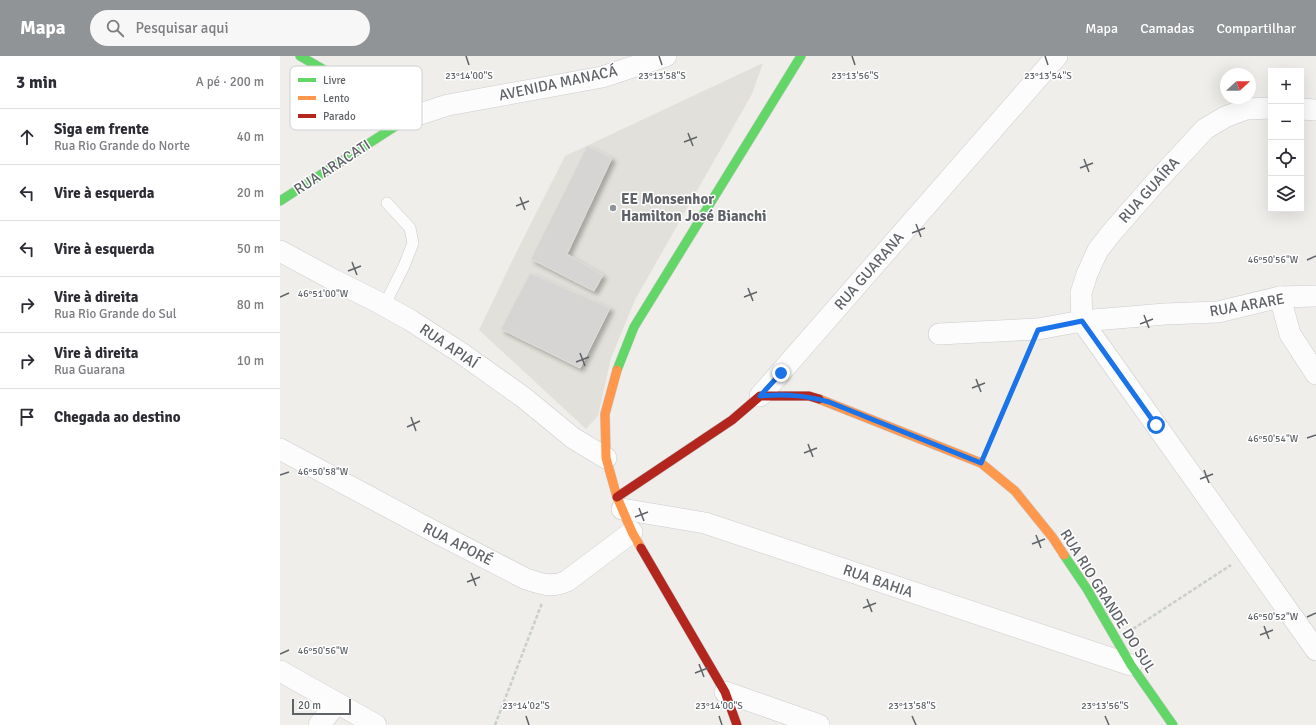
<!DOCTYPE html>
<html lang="pt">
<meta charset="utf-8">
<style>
:root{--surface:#fff;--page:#f7f7f7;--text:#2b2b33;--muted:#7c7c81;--line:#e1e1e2;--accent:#919496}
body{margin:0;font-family:Signika,sans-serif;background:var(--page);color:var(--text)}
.controls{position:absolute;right:12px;top:12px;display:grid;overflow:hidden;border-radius:0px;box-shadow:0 4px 16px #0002}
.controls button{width:36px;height:36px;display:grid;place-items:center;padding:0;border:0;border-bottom:1px solid var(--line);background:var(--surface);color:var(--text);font:20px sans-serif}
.compass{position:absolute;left:940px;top:12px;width:36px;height:36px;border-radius:50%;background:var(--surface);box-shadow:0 4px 16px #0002;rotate:69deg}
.scale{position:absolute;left:12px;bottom:10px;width:59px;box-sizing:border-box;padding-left:4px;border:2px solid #5f6368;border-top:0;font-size:11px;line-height:14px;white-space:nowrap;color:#5f6368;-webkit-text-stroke:3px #fff;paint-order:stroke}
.stop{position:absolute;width:12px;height:12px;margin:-9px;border:3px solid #1a73e8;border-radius:50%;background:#fff}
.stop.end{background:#1a73e8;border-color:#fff;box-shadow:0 1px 4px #0008}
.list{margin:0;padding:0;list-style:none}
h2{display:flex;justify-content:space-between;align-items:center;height:52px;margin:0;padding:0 16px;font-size:17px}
h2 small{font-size:13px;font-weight:400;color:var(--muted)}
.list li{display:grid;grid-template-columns:26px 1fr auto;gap:12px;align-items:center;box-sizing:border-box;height:56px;padding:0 16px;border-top:1px solid var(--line)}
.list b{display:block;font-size:15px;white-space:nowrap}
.list p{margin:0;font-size:13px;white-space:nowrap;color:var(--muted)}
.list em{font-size:13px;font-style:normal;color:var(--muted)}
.icon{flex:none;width:22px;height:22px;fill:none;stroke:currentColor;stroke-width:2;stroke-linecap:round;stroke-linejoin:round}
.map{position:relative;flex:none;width:1036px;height:669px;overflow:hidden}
header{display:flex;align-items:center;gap:24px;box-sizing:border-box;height:56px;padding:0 20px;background:var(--accent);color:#fff}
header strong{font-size:19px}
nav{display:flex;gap:22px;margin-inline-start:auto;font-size:14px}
.search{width:280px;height:36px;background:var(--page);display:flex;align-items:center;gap:10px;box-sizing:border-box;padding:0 14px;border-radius:22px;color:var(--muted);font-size:15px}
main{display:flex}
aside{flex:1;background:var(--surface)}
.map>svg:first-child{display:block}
.education{fill:#e2e0da}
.building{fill:#d6d5d3;stroke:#deddd9;filter:url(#shadow)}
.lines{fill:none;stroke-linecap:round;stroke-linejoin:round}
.lane-casing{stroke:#cbcccc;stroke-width:12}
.street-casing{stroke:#cbcccc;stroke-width:22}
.fast-casing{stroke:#cacacb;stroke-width:10}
.slow-casing{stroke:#cacacb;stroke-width:10}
.jam-casing{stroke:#cacacb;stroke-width:10}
.path{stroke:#cacfcc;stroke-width:2.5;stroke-dasharray:4 2;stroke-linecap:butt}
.lane{stroke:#fdfcfc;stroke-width:11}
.street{stroke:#fdfcfc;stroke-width:21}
.fast{stroke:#63d668;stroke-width:9}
.slow{stroke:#ff974d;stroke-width:9}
.jam{stroke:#b3261e;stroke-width:9}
.route{stroke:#1a73e8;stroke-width:5}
.ticks{fill:none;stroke:#5f6368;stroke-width:1.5}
.poi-dot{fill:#919496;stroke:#fff;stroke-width:1.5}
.labels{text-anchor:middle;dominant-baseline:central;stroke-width:3;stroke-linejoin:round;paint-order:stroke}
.street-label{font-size:15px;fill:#5f6368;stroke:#fff}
.poi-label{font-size:15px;font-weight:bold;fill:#5f6368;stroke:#fff;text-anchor:start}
.key{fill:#fff;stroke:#cfd0d2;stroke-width:1}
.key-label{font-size:11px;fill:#5f6368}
.ticks-label{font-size:10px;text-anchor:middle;fill:#5f6368;stroke:#fff;stroke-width:3;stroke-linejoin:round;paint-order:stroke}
</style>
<header>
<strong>Mapa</strong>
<div class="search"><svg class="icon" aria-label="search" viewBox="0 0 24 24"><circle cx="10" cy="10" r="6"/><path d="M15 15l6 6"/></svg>Pesquisar aqui</div>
<nav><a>Mapa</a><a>Camadas</a><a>Compartilhar</a></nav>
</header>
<main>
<aside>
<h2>3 min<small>A pé · 200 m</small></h2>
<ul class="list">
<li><svg class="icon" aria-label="ahead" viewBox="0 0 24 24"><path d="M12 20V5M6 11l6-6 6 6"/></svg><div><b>Siga em frente</b><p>Rua Rio Grande do Norte</p></div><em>40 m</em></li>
<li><svg class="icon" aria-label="left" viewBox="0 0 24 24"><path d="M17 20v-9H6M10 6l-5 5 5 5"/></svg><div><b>Vire à esquerda</b></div><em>20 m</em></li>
<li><svg class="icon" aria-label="left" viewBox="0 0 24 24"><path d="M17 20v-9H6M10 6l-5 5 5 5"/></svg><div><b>Vire à esquerda</b></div><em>50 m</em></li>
<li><svg class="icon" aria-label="right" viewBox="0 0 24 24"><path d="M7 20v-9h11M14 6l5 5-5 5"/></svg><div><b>Vire à direita</b><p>Rua Rio Grande do Sul</p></div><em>80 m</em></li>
<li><svg class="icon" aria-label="right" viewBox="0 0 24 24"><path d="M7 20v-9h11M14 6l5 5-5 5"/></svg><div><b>Vire à direita</b><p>Rua Guarana</p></div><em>10 m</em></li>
<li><svg class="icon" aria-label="arrive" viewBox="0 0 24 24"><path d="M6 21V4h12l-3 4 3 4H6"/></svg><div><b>Chegada ao destino</b></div></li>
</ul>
</aside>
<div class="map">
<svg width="1036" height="669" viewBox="0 0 1036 669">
<defs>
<filter id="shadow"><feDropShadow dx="3.5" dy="3.5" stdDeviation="2" flood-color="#0004"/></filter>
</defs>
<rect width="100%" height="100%" fill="#efeeea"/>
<!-- education -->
<polygon class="education" points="483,7 472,38 355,244 331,302 318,360 306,373 199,274 233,203 285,100"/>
<!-- building -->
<g class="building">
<polygon points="307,90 332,102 287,198 323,219 314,235 251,203"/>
<polygon points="250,217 330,252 300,312 221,273"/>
</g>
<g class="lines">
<!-- lane casing -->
<g class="lane-casing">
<polyline id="lane" points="104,250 124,210 133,187 130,172 107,147"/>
</g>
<!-- street casing -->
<g class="street-casing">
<g id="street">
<polyline points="1021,53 1036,54"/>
<polyline points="128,62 168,49 322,21 386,0"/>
<polyline points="0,195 52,223 96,245 130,264 181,297 243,341 293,382 326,402"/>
<polyline points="1000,241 1010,278 1036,318"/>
<polyline points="802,265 1036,594"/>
<polyline points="802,265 801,237 807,218 818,194 833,175 875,127 925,73 945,61 966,53 991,52"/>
<polyline points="659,278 758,273 802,265 885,258 938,256 1000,241 1036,240"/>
<polyline points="480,340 777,0"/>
<path d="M0,393L155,476L246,523C261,528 272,532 287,525L352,476"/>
<polyline points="342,453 425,467 851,609"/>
<polyline points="0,615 96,669"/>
<polyline points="445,636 539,669"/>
<polyline points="39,669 57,647"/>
</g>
</g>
<!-- fast casing -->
<g class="fast-casing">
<g id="fast">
<polyline points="0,145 128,62 20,0"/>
<polyline points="337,314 354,271 521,0"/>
<polyline points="784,499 807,533 851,609 893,669"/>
</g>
</g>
<!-- slow casing -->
<g class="slow-casing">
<g id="slow">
<polyline points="337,314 325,358 326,402 337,441 352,476 361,492"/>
<polyline points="539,343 701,407 735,435 773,482 784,499"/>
</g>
</g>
<!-- jam casing -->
<g class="jam-casing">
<g id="jam">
<polyline points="337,441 452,364 480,340 529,340 539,343"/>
<polyline points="361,492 445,636 457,669"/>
</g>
</g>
<!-- path -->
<g class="path">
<polyline points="709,389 749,294"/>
<polyline points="853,573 951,509"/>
<polyline points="215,669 262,547"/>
</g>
<!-- lane -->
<use href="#lane" class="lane"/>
<!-- street -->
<use href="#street" class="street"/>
<!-- fast -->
<use href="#fast" class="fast"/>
<!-- slow -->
<use href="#slow" class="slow"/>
<!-- jam -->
<use href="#jam" class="jam"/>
</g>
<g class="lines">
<!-- route -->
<path class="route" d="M501,317L480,340C506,338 524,339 549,346L701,407L758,274L802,265L876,369"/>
</g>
<!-- ticks -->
<path class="ticks" d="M186,0L189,9M379,0L382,9M572,0L575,9M765,0L768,9M408,77L413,90M404,86L417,81M804,103L809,116M800,112L813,107M240,141L245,154M236,150L249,145M636,168L641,181M632,177L645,172M1027,204L1036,200M72,206L77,219M68,215L81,210M468,232L473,245M0,241L9,237M464,241L477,236M864,259L869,272M860,268L873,263M300,297L305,310M296,306L309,301M696,323L701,336M692,332L705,327M131,361L136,375M127,371L140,365M1027,382L1036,379M528,388L533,401M524,397L537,392M924,414L929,427M0,419L9,416M920,423L933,418M359,452L364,465M355,461L368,456M756,479L761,492M752,488L765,483M191,517L196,530M187,526L200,521M587,543L592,556M583,552L596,547M1027,561L1036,557M984,570L989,583M980,579L993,574M0,598L9,594M419,608L424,621M415,617L428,612M246,660L249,669M439,660L442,669M632,660L636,669M825,660L829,669"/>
<!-- markers -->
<circle class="poi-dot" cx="333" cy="152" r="4"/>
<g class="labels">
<!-- street labels -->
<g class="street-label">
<text transform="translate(278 27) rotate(-12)">AVENIDA MANACÁ</text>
<text transform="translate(52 111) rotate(-33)">RUA ARACATI</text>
<text transform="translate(869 134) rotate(-48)">RUA GUAÍRA</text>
<text transform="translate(589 215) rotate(-49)">RUA GUARANA</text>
<text transform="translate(967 249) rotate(-10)">RUA ARARE</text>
<text transform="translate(169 290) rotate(34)">RUA APIAÍ</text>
<text transform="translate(178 488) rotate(27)">RUA APORÉ</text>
<text transform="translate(598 525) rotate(19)">RUA BAHIA</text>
<text transform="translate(828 545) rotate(58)">RUA RIO GRANDE DO SUL</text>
</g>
<!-- poi labels -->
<g class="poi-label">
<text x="341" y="143">EE Monsenhor<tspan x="341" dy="17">Hamilton José Bianchi</tspan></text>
</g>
</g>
<!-- legend -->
<rect x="10" y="10" width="132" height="64" rx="6" class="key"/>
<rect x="18" y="22" width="18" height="4" fill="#63d668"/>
<rect x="18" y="40" width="18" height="4" fill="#ff974d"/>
<rect x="18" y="58" width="18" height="4" fill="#b3261e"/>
<g class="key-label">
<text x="43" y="28">Livre</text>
<text x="43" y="46">Lento</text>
<text x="43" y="64">Parado</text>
</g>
<g class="ticks-label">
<text x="189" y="23">23°14'00"S</text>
<text x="382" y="23">23°13'58"S</text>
<text x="575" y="23">23°13'56"S</text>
<text x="768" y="23">23°13'54"S</text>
<text x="993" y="207">46°50'56"W</text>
<text x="43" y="241">46°51'00"W</text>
<text x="993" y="386">46°50'54"W</text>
<text x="43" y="419">46°50'58"W</text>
<text x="993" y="564">46°50'52"W</text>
<text x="43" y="598">46°50'56"W</text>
<text x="246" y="653">23°14'02"S</text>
<text x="439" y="653">23°14'00"S</text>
<text x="632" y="653">23°13'58"S</text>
<text x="825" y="653">23°13'56"S</text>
</g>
</svg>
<div class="controls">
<button>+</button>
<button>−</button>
<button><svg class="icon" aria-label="locate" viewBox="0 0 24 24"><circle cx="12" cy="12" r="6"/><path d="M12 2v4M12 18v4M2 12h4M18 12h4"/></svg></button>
<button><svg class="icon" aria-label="layers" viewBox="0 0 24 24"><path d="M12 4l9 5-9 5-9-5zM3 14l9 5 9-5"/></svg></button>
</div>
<svg class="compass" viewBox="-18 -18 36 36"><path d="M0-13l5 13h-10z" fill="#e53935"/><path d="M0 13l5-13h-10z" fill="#7c7c81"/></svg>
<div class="scale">20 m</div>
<div class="stop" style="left:876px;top:369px"></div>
<div class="stop end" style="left:501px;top:317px"></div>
</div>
</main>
